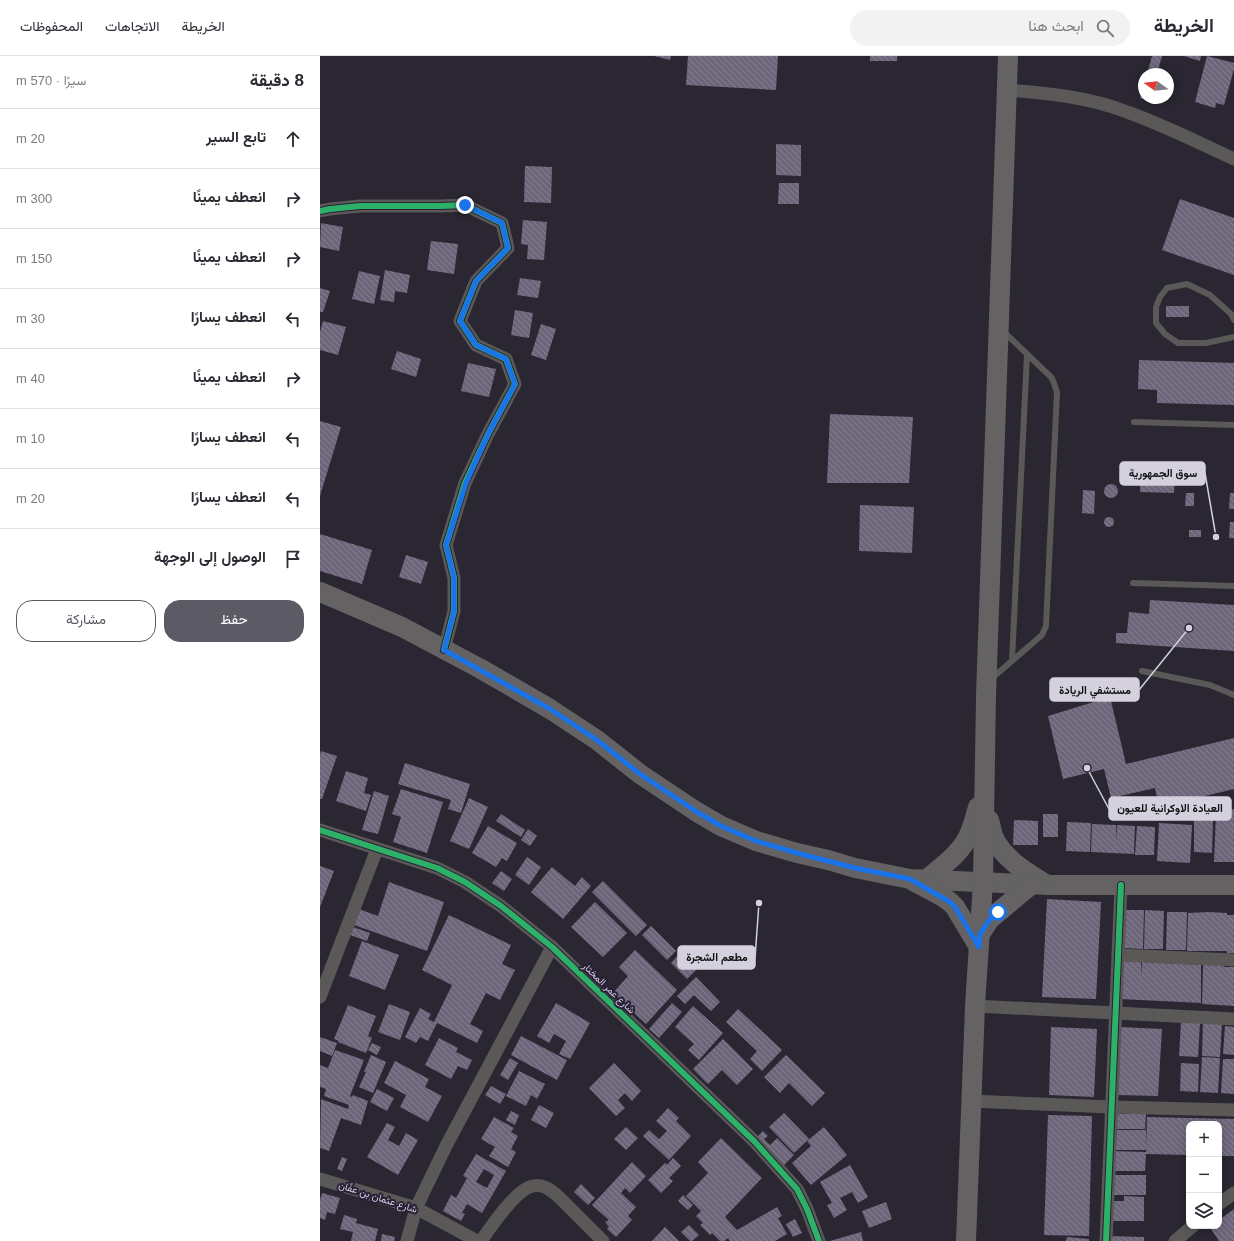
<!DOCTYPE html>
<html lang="ar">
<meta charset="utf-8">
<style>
:root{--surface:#fff;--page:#f2f2f3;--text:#2b2b33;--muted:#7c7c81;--line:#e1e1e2;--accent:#5c5a65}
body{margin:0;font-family:Arial,Vazirmatn,sans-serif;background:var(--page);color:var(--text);direction:rtl}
.controls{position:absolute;right:12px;bottom:12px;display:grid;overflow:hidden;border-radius:8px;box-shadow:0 2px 10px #0003}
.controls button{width:36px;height:36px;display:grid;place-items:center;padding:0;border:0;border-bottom:1px solid var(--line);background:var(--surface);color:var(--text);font:20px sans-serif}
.compass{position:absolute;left:818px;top:12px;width:36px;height:36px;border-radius:50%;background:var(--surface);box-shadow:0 2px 10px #0003;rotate:285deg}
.stop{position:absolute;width:12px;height:12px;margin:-9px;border:3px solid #1a73e8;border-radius:50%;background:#fff}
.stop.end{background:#1a73e8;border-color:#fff;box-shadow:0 1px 4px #0008}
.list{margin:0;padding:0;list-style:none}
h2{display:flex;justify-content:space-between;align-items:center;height:52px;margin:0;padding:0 16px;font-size:17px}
h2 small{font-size:13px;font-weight:400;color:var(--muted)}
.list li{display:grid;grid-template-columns:26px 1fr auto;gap:12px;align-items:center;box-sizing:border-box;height:60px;padding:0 16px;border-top:1px solid var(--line)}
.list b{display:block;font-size:15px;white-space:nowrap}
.list em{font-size:13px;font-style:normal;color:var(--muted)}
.actions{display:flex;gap:8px;padding:12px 16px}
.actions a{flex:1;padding:9px 0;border:1px solid var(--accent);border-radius:16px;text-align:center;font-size:14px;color:var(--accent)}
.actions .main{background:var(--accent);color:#fff}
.icon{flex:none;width:22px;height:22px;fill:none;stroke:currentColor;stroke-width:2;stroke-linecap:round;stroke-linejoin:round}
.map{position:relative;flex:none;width:914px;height:1185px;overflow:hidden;direction:ltr}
header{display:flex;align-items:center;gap:24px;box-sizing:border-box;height:56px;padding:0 20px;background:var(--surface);border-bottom:1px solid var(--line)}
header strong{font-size:19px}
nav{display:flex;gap:22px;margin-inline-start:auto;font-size:14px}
.search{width:280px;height:36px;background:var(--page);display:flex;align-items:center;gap:10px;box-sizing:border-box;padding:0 14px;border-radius:22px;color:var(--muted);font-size:15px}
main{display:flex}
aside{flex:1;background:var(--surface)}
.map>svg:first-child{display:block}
.building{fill:url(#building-back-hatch);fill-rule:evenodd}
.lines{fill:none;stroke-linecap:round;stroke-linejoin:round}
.lane{stroke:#5a5957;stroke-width:6}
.street{stroke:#5a5957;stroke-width:13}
.primary{stroke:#646262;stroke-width:20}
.cycleway-casing{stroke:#292137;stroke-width:8}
.cycleway{stroke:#2db169;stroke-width:6}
.route{stroke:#1a73e8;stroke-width:5}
.labels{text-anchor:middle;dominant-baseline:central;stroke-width:4;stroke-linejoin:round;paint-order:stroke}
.street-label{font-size:10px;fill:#d4d0de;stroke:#292137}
.leader{fill:none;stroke:#d4d0de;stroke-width:1.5}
.callout-dot{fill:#d4d0de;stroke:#292137;stroke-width:1.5}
.callout{fill:#d4d0de;stroke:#d4d0de;stroke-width:1.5}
.callout-label{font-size:11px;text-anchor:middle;font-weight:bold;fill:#111}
</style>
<header>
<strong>الخريطة</strong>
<div class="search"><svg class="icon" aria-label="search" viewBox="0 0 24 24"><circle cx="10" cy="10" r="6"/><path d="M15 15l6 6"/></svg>ابحث هنا</div>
<nav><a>الخريطة</a><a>الاتجاهات</a><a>المحفوظات</a></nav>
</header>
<main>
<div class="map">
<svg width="914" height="1185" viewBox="0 0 914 1185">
<defs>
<pattern id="building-back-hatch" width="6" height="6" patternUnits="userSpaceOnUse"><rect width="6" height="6" fill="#6d657a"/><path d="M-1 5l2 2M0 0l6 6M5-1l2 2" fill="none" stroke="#888193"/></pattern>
</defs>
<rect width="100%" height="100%" fill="#2a2632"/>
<!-- building -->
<g class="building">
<polygon points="334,0 351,0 350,4"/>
<polygon points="368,0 458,0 456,34 366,29"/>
<rect x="550" y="0" width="27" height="5"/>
<polygon points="832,0 842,0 837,18 827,18"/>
<polygon points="864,0 881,0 880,5"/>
<polygon points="887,0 914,7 914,13 904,49 896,47 895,52 875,46"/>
<polygon points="824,30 824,42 831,42 830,45 820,42"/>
<polygon points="456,88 481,89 481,120 456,119"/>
<polygon points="205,110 232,111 231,147 204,146"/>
<polygon points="459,127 479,127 479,148 458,148"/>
<polygon points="860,143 914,162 914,219 842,194"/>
<polygon points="203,164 227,166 224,204 207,203 208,189 201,188"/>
<polygon points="1,167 23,171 19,195 0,191"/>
<polygon points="111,185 138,188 134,218 107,214"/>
<polygon points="65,214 90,219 87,237 75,235 74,246 60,244"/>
<polygon points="39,215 60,220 54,248 32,243"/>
<polygon points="200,222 221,225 218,242 197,239"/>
<polygon points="0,232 10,235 3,256 0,256"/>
<rect x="846" y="250" width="23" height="11"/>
<polygon points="195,254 213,257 209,282 191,279"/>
<polygon points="3,265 26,271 18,299 0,294 0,276"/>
<polygon points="221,268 236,273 226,304 211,299"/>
<polygon points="77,295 101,303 96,321 71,313"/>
<polygon points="819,304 914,307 914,349 837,347 837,334 818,333"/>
<polygon points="148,307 176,313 169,341 141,335"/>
<polygon points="510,358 593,361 589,427 507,427"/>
<polygon points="0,365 21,371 0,440"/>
<polygon points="821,422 855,423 854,437 820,436"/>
<circle cx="791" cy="435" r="7"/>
<polygon points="763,434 775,435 774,458 762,457"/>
<polygon points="866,437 874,437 874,450 865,450"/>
<polygon points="910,437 914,437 914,453 909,453"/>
<polygon points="540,449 594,451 592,497 539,495"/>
<circle cx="789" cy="466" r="5"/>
<polygon points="910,466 914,466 914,482 909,482"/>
<rect x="869" y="474" width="12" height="7"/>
<polygon points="0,478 52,494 42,528 0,515"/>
<polygon points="86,499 108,506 101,528 79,521"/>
<polygon points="830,544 914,549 914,595 796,587 796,577 807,577 809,556 829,558"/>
<polygon points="790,641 806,708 914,682 914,733 839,751 835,732 791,742 784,713 743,723 728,660"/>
<polygon points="1,695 17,700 2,743 0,743 0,699"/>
<polygon points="85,707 150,728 141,757 128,753 131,744 78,728"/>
<polygon points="26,715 48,722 44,737 51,739 46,755 16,745"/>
<polygon points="81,733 123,746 107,797 73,786 81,761 72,758"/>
<polygon points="54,735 69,740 58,778 42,774"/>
<polygon points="149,742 168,751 149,793 130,785"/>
<polygon points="914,753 914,806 894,806 896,757"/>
<polygon points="181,758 205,774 201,781 176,765"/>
<rect x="723" y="758" width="15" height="23"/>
<polygon points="694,764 718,765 718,789 693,789"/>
<polygon points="874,764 893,764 892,797 874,796"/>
<polygon points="747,766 771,767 770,796 746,795"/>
<polygon points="839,767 872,769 870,807 837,805"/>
<polygon points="772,768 796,769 796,784 797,769 815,770 814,798 771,796"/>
<polygon points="168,770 197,787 187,805 182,802 176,811 152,797"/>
<polygon points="817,770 835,771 834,799 815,799"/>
<polygon points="208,773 217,780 210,790 201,784"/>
<polygon points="207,801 221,811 209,829 195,819"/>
<polygon points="0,810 14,815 0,851"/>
<polygon points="232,811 255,830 262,821 271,830 243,863 211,836"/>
<polygon points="181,815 192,823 184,835 172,827"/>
<polygon points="283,825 327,869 316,880 272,836"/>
<polygon points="69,826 124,846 107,895 34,869 39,853 58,860"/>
<polygon points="727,843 781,846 776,943 722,941"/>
<polygon points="275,846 307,877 283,901 251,871"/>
<polygon points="804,854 824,854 823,893 803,892"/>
<polygon points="825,854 844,855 843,893 824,893"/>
<polygon points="847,856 867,856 866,894 846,894"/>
<polygon points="888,856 907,857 907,859 914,859 914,897 907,897 907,895 867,895 868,857"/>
<polygon points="129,859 191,889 182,908 195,914 180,944 166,937 150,968 163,975 157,987 117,967 108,985 100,981 96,987 85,981 100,952 111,958 108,963 114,966 132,929 102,914"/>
<polygon points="331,870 356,895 347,904 322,879"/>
<polygon points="33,871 50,877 47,885 30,879"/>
<polygon points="42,885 79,899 65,934 29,920"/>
<polygon points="315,894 357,934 326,968 293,937 308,920 299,911"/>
<polygon points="360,897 377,913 367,923 351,907"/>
<polygon points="802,905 821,906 821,920 822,906 881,909 881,947 800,943"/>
<polygon points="883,909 904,909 904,911 914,911 914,950 882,948"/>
<polygon points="376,921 400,946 391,955 374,939 365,948 357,940"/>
<polygon points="236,947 270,967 250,1003 239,998 246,985 234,978 229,987 217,980"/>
<polygon points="352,947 362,956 339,982 329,973"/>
<polygon points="69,948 90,956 80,984 58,976"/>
<polygon points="28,949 56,960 48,980 52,982 46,997 18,986 19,985 14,983"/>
<polygon points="373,950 403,977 379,1004 368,994 374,988 355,971"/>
<polygon points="418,953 462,994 442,1015 430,1003 437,995 406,966"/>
<polygon points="883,965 902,966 900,1001 882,1000"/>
<polygon points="861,966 880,967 878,1001 859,1000"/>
<polygon points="905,970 914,971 914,999 903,998"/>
<polygon points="731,971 777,973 774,1041 729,1039"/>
<polygon points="800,971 842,973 838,1040 797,1039"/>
<polygon points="201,980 247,1004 237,1024 191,999"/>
<polygon points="0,981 17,987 12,1000 0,995"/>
<polygon points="119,982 138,992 136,996 152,1004 147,1014 138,1010 131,1023 105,1009"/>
<polygon points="403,983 433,1013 417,1029 402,1014 388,1028 373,1013"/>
<polygon points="52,987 61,991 57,999 48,994"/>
<polygon points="15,994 44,1004 30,1040 32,1041 33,1039 48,1045 41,1069 21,1062 9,1095 0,1092 1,1043 28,1053 29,1049 4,1040 6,1033 0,1031 0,1009 8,1012"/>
<polygon points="51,999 66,1006 53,1037 39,1031 46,1016 44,1016"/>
<polygon points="466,999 505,1037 492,1050 469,1027 460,1037 444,1021"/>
<polygon points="882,1001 900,1002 898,1037 880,1036"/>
<polygon points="190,1002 198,1007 188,1024 180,1019"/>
<polygon points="903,1003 914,1003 914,1038 901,1037"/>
<polygon points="75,1005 109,1023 105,1031 122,1040 108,1066 80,1051 86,1039 64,1027"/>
<polygon points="294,1007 321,1035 312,1045 305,1037 298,1044 305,1052 296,1060 269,1032"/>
<polygon points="861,1007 879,1008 878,1036 860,1035"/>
<polygon points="199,1015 225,1028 217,1043 211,1039 206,1050 186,1040"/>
<polygon points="171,1030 186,1038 180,1048 165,1039"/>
<polygon points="57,1033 74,1042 67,1055 50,1046"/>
<polygon points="219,1049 234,1057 226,1072 211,1064"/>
<polygon points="348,1052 359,1062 356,1065 371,1080 349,1104 323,1080 329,1074 339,1083 347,1075 336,1065"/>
<polygon points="191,1055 199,1059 195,1069 186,1064"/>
<polygon points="464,1057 489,1083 474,1097 449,1071"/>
<polygon points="796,1058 826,1058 825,1073 796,1073"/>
<polygon points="728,1059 772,1060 769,1180 724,1179"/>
<polygon points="174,1061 194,1072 191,1076 198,1080 191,1093 196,1096 188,1111 169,1100 175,1091 161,1083"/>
<polygon points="827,1061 914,1063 914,1100 899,1100 899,1068 869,1068 869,1099 826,1098 825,1115 792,1115 792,1095 826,1096 826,1094 792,1094 792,1074 826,1074 826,1092"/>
<polygon points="67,1067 75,1071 68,1084 79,1090 86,1077 98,1084 78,1119 47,1101"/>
<polygon points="306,1071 318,1082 306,1094 294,1083"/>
<polygon points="504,1071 527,1099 491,1129 472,1107 491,1090 487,1085"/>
<polygon points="443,1075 448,1080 444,1083 450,1089 457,1082 474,1099 463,1110 435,1083"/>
<polygon points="401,1082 442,1122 405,1161 417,1174 457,1151 462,1160 458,1162 467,1178 455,1185 410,1185 408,1182 404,1185 400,1185 392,1177 390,1179 380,1169 383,1167 376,1160 381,1155 366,1140 388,1117 378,1106"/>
<path d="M156,1098L186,1115L162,1157L147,1148L142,1157L145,1158L141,1165L123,1155L131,1139L136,1142L147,1122L143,1120ZM164,1113L174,1119L167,1132L156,1126Z"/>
<polygon points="22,1101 27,1103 22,1115 17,1113"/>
<polygon points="353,1102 361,1110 349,1122 353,1125 341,1137 328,1124 345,1107 347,1109"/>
<polygon points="312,1106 326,1120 310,1137 305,1132 301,1137 316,1151 308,1160 312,1164 296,1181 287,1173 289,1171 285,1166 289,1164 272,1149"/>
<polygon points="530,1109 548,1141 538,1147 532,1136 520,1142 527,1154 514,1162 507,1149 512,1147 500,1126"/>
<rect x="792" y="1119" width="34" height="20"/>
<polygon points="261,1128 275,1142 268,1149 254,1136"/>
<polygon points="2,1137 20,1142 15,1158 7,1156 5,1164 0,1162 0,1144"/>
<polygon points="363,1139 373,1149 368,1154 358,1145"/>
<polygon points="804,1140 824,1141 824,1165 790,1165 790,1145 804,1145"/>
<polygon points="566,1146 572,1163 549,1172 542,1155"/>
<polygon points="914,1153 914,1185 899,1185 889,1170 899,1170 899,1164"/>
<polygon points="24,1159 37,1163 36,1167 58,1173 55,1185 31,1185 33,1176 20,1173"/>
<polygon points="475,1163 482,1177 473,1181 466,1168"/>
<polygon points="369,1169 379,1179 372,1185 370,1185 361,1176"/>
<polygon points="345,1171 359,1185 332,1185"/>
<polygon points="541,1176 543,1185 510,1185"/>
<polygon points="62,1178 75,1181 74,1185 61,1185"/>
<polygon points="788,1180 824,1181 824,1185 788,1185"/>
<polygon points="747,1181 769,1183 769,1185 746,1185"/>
</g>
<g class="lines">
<!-- lane -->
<g class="lane">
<polyline points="914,264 911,258 890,239 867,228 847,232 840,241 836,251 836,267 845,278 858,287 886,287 914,281"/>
<polyline points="814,366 914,369"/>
<polyline points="813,527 914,530"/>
<polyline points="692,604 707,299"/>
<polyline points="822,615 890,629 914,639"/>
<polyline points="671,623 722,579 726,570 737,336 732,322 684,276"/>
</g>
<!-- street -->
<g class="street">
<path d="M687,34C727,37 769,41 807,56C844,69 879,87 914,103"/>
<polyline points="0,155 10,153 40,150 121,150 145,149 182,167 188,192 156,225 140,265 156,289 186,303 195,328 168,378 145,427 126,489 134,522 134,555 124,594"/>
<polyline points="0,774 117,812 145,826 181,850 232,891 434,1085 477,1133 487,1153 499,1185"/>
<polyline points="798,899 914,904"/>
<polyline points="0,941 57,793"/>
<polyline points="655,950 914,963"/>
<polyline points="650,1045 791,1051 914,1054"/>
<polyline points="0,1123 96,1152 157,1185"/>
<polyline points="899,1148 914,1137"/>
<polyline points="87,1185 96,1152 126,1090 232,891"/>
<path d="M161,1185C170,1172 197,1132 213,1130C218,1129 223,1130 227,1132C236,1137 244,1146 251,1153C261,1163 272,1174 283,1185"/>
<polyline points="786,1185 801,829"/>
<polyline points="855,1185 873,1170"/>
</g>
<!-- primary -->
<g class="primary">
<polyline points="0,536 82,571 161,613 230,653 277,684 320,718 377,756 401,770 436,785 477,797 508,804 535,812 590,823 728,829 914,829"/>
<path d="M669,764C671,769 671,776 674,782C684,803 705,815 724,827"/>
<path d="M606,824C621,811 639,799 648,781C653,771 655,761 658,751"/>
<polyline points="593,825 623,841 630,846 635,851 659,891"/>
<polyline points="660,878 670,863 712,828"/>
<polyline points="646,1185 655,950 663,826 666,640 688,0"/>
</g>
<!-- cycleway casing -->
<g class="cycleway-casing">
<g id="cycleway">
<polyline points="0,155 10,153 40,150 121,150 145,149 182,167 188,192 156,225 140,265 156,289 186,303 195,328 168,378 145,427 126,489 134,522 134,555 124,594"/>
<polyline points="0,774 117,812 145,826 181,850 232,891 434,1085 477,1133 487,1153 499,1185"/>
<polyline points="786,1185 801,829"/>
</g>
</g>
<!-- cycleway -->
<use href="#cycleway" class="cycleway"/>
</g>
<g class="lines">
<!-- route -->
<polyline class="route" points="145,149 182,167 188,192 156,225 140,265 156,289 186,303 195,328 168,378 146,427 126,489 134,522 134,555 124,594 230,653 277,684 320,718 377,756 401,770 436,785 477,797 535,812 590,823 630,846 635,851 659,891 660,878 670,863 678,856"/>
</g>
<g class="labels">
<!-- street labels -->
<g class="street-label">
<text transform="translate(289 932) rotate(44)">شارع عمر المختار</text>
<text transform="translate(58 1141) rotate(18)">شارع عثمان بن عفّان</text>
</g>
</g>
<!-- callouts -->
<path class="leader" d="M896 481L885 417M869 572L819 634M767 712L789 753M439 847L435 902"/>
<g class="callout-dot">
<circle cx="896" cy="481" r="4"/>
<circle cx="869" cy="572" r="4"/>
<circle cx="767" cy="712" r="4"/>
<circle cx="439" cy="847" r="4"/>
</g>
<g class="callout">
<rect x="800" y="406" width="85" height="23" rx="4"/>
<rect x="730" y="622" width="89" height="23" rx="4"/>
<rect x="789" y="741" width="122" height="23" rx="4"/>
<rect x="358" y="890" width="77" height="23" rx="4"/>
</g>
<g class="callout-label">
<text x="843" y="421">سوق الجمهورية</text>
<text x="775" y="638">مستشفي الريادة</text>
<text x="850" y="756">العيادة الاوكرانية للعيون</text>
<text x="397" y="905">مطعم الشجرة</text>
</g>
</svg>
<div class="controls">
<button>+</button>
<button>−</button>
<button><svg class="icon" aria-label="layers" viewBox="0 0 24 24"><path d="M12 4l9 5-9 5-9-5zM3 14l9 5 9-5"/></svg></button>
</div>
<svg class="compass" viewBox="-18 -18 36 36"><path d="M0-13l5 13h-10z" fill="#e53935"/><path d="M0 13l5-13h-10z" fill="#7c7c81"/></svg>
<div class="stop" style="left:678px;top:856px"></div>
<div class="stop end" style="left:145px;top:149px"></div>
</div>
<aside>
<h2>8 دقيقة<small>سيرًا · 570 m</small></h2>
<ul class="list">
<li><svg class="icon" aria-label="ahead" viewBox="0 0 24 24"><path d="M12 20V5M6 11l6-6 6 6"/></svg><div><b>تابع السير</b></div><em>20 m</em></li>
<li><svg class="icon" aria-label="right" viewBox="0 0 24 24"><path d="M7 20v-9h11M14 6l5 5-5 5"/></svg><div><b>انعطف يمينًا</b></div><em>300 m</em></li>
<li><svg class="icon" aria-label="right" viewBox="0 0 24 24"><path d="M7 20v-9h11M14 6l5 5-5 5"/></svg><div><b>انعطف يمينًا</b></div><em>150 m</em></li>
<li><svg class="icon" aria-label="left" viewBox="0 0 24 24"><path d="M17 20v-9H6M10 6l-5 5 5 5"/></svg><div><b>انعطف يسارًا</b></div><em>30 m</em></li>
<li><svg class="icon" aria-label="right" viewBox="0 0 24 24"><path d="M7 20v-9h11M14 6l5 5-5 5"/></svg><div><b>انعطف يمينًا</b></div><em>40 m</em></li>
<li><svg class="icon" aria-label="left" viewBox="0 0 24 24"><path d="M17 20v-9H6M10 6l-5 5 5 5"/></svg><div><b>انعطف يسارًا</b></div><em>10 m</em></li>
<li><svg class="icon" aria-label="left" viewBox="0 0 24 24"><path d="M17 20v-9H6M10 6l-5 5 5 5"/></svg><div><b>انعطف يسارًا</b></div><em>20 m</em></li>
<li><svg class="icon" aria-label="arrive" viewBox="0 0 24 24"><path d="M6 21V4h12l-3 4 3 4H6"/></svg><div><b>الوصول إلى الوجهة</b></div></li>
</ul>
<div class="actions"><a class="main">حفظ</a><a>مشاركة</a></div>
</aside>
</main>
